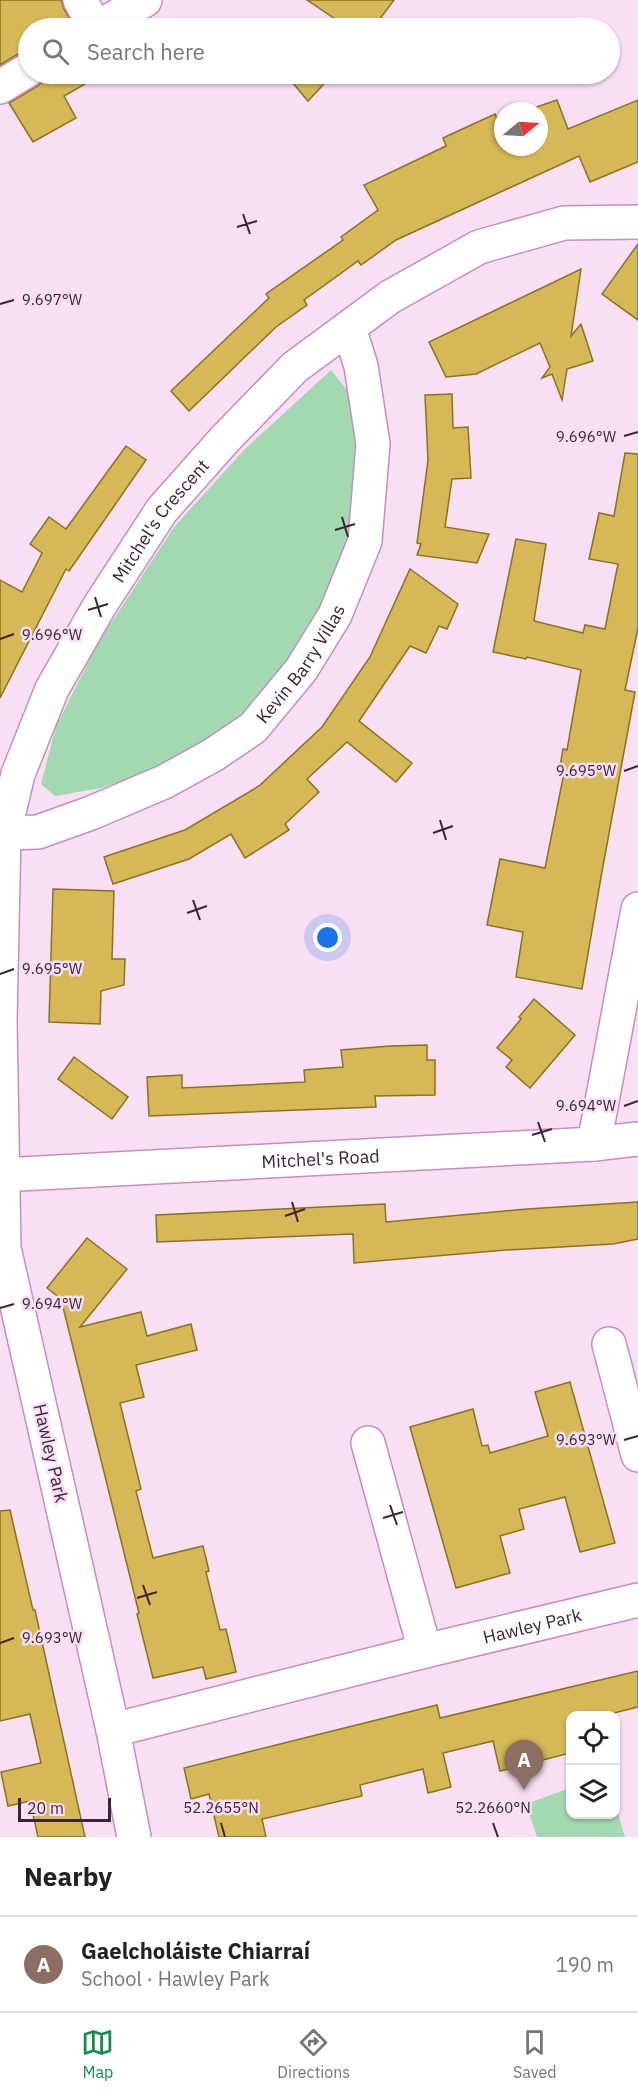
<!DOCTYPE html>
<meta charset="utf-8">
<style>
:root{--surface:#fff;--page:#f6f6f6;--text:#222;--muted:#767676;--line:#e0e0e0;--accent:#118e49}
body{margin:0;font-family:"IBM Plex Sans",sans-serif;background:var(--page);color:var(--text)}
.controls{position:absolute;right:18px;bottom:18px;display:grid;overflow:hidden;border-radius:12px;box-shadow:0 2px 4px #0004}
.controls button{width:54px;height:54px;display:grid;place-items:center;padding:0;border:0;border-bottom:2px solid var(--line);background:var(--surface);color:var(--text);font:30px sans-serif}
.compass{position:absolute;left:494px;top:102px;width:54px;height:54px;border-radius:50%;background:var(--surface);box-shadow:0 2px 4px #0004;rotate:72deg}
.scale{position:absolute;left:18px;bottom:15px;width:93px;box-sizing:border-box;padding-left:6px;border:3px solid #3c2338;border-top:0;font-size:16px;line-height:21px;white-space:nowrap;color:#3c2338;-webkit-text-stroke:4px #f9dff4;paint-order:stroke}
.you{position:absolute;left:328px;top:938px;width:21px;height:21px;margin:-15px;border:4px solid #fff;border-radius:50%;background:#1a73e8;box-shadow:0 0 0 9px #1a73e833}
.badge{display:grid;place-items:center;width:39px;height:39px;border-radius:50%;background:var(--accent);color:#fff;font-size:20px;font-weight:700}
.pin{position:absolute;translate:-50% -50px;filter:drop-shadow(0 2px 3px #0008)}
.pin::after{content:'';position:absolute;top:32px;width:21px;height:18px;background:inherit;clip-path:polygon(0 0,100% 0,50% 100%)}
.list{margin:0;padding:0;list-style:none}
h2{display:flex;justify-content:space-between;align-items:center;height:78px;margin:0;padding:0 24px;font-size:26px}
h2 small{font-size:20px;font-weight:400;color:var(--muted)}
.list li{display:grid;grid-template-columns:39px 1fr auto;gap:18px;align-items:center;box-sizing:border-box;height:96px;padding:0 24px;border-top:2px solid var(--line)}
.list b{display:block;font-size:22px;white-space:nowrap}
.list p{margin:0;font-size:20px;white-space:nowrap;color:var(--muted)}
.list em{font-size:20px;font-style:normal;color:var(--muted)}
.icon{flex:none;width:33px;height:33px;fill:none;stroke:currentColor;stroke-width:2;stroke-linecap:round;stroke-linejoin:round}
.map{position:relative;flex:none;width:638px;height:1837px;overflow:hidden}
.search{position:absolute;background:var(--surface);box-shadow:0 2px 4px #0004;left:18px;right:18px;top:18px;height:66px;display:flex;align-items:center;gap:15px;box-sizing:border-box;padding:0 21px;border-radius:33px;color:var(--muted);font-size:22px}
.sheet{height:174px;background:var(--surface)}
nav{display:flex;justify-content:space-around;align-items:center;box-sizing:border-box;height:84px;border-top:2px solid var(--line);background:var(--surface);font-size:16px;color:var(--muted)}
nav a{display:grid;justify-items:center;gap:3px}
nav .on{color:var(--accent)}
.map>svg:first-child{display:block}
.green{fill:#a2d9b0}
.building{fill:#d6b856;stroke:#8a7221;stroke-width:1.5}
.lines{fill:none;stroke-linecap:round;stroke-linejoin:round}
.minor-casing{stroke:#c98cc0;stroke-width:36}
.minor{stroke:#fff;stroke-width:33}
.ticks{fill:none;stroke:#3c2338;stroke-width:2}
.labels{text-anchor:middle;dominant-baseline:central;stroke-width:5;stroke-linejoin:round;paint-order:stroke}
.street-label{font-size:18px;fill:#3c2338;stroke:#f9dff4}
.ticks-label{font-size:15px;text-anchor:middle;fill:#3c2338;stroke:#f9dff4;stroke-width:5;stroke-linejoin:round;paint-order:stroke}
</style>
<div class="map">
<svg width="638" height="1837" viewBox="0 0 638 1837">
<rect width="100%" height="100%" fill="#f9dff4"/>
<!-- green -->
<g class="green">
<polygon points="331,370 347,390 358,459 353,517 335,586 301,649 261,697 211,740 162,767 101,788 55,796 41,784 56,726 98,643 174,527 245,449"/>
<polygon points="570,1788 570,1814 616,1814 616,1808 625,1837 537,1837 526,1804"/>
</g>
<!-- building -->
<g class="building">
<polygon points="0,0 61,0 64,9 75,28 28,28 28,51 18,54 0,65"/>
<polygon points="307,0 394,0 373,28 340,28 344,25"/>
<polygon points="46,74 79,74 85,84 64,96 76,118 33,142 9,103 38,86 44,79"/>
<polygon points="290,74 333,74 308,101 287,76"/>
<polygon points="557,100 568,129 638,100 638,162 590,182 579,156 396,240 361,265 358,261 304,300 307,305 276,327 189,411 171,391 269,298 266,294 343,240 341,237 378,210 364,185 446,146 443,138 495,114 498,121 503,119 503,147 539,147 539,111 525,111"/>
<polygon points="638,244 638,320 602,294"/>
<polygon points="581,269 571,336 581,324 593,361 567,369 562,400 552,374 542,378 550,367 540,343 476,374 446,377 429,342"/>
<polygon points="452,394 453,428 468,427 471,478 452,479 445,527 489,534 477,563 417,555 421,544 417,543 428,460 425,395"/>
<polygon points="126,446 146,460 69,571 66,569 0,698 0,580 22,592 42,553 30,544 49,517 66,529"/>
<polygon points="625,453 638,454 638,628 625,690 635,692 601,877 582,989 516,977 523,932 487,925 500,859 545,868 564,773 559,772 563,749 567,750 581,670 527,657 526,659 493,652 516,539 546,544 534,621 583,633 585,625 605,629 618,564 589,559 599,513 614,516"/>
<polygon points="410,569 458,604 447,629 439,626 426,653 410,646 359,721 412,763 396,782 347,742 307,779 319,792 285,824 289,830 245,858 231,834 189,859 113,884 104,857 185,830 259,786 322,727 370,657"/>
<polygon points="53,889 114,891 112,959 125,959 124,985 101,991 100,1024 49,1022"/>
<polygon points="534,999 575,1035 530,1088 506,1067 512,1060 497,1048 521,1019 519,1017"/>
<polygon points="427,1045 427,1060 435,1060 435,1095 375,1096 376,1107 149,1116 147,1077 182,1075 182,1088 305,1082 304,1070 343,1067 341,1050 390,1046"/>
<polygon points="74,1057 128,1097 112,1119 58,1079"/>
<polygon points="638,1202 638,1239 613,1244 506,1250 354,1263 353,1234 157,1242 156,1215 385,1204 386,1222 527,1209"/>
<polygon points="87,1238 127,1269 80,1327 141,1312 147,1336 191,1324 197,1350 136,1365 144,1397 120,1403 141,1489 136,1491 153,1558 203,1546 209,1571 206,1572 220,1630 226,1629 236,1672 206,1679 203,1667 153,1678 137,1614 139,1613 61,1299 47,1288"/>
<polygon points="570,1382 615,1543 580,1552 565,1497 519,1509 524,1529 500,1536 510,1573 456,1588 410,1427 473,1409 482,1446 488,1445 490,1453 548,1436 535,1392"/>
<polygon points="10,1510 33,1610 35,1610 85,1837 38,1837 30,1801 8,1806 1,1772 41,1763 30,1714 0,1721 0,1511"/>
<polygon points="638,1671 638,1707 602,1716 570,1716 570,1753 500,1771 493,1741 443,1753 451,1787 428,1793 423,1769 360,1785 362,1796 262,1819 266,1837 219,1837 209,1794 191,1799 184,1768 437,1705 440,1718"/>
</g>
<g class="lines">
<!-- minor casing -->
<g class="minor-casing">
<g id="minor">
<polyline points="80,0 96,28"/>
<polyline points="97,28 145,0"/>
<polyline points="0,87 28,70"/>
<path id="s1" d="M4,833L38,832L91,813L164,782L213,755L253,728L301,670L335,615L365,541L373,444L361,366L349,328"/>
<polyline points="594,1144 638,909"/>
<path id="s2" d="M0,1175L594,1144L638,1139"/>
<polyline points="609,1344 638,1455"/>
<polyline points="368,1443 425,1651"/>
<path id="s3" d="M113,1730L425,1651L638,1600"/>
<path id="s4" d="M134,1837L113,1730L4,1248L0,1021L4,833L18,774L52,689L100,605L162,510L225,439L295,367L390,297L479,247L564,223L638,222"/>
</g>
</g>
<!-- minor -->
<use href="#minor" class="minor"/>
</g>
<!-- ticks -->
<path class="ticks" d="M243,214L250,234M237,227L257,221M0,304L14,300M624,436L638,432M342,517L348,537M335,530L355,524M95,597L101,617M88,610L108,604M0,639L14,634M624,771L638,766M440,820L446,840M433,833L453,826M193,900L200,920M187,913L207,906M0,974L14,969M624,1106L638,1101M538,1122L545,1142M532,1135L552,1129M292,1202L298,1222M285,1216L305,1209M0,1308L14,1304M624,1440L638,1436M390,1505L397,1525M383,1518L403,1512M143,1585L150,1605M137,1598L157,1592M0,1643L14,1638M221,1823L225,1837M493,1823L498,1837"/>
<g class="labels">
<!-- street labels -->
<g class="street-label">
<text stroke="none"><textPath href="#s4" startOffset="1371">Mitchel's Crescent</textPath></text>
<text stroke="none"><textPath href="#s1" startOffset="354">Kevin Barry Villas</textPath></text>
<text stroke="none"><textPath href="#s2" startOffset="321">Mitchel's Road</textPath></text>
<text transform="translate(51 1453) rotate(77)">Hawley Park</text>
<text stroke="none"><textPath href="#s3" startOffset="432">Hawley Park</textPath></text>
</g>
</g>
<g class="ticks-label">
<text x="52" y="305">9.697°W</text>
<text x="586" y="442">9.696°W</text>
<text x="52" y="640">9.696°W</text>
<text x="586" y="776">9.695°W</text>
<text x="52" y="974">9.695°W</text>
<text x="586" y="1111">9.694°W</text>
<text x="52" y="1309">9.694°W</text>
<text x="586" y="1445">9.693°W</text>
<text x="52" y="1643">9.693°W</text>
<text x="221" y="1813">52.2655°N</text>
<text x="493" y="1813">52.2660°N</text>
</g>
</svg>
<div class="controls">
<button><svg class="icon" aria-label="locate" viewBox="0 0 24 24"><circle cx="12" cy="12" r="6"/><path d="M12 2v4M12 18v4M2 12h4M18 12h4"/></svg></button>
<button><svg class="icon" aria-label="layers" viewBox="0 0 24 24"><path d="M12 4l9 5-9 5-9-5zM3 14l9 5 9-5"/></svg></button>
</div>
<svg class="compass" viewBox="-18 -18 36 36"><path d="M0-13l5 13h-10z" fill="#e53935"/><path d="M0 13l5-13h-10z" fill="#767676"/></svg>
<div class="scale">20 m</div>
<div class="you"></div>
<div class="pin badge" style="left:524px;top:1790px;background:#8d6e63">A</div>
<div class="search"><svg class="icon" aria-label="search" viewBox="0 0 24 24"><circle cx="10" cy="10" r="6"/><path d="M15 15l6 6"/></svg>Search here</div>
</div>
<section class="sheet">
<h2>Nearby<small></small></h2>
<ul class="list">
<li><span class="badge" style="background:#8d6e63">A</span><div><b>Gaelcholáiste Chiarraí</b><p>School · Hawley Park</p></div><em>190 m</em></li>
</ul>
</section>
<nav>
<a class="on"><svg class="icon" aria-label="map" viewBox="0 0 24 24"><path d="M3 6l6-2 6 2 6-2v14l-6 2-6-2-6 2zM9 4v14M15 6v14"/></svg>Map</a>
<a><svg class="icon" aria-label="directions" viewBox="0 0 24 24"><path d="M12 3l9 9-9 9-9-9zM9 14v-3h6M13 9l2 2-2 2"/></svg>Directions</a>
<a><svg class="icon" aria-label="saved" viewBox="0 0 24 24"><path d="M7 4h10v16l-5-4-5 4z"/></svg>Saved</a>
</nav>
